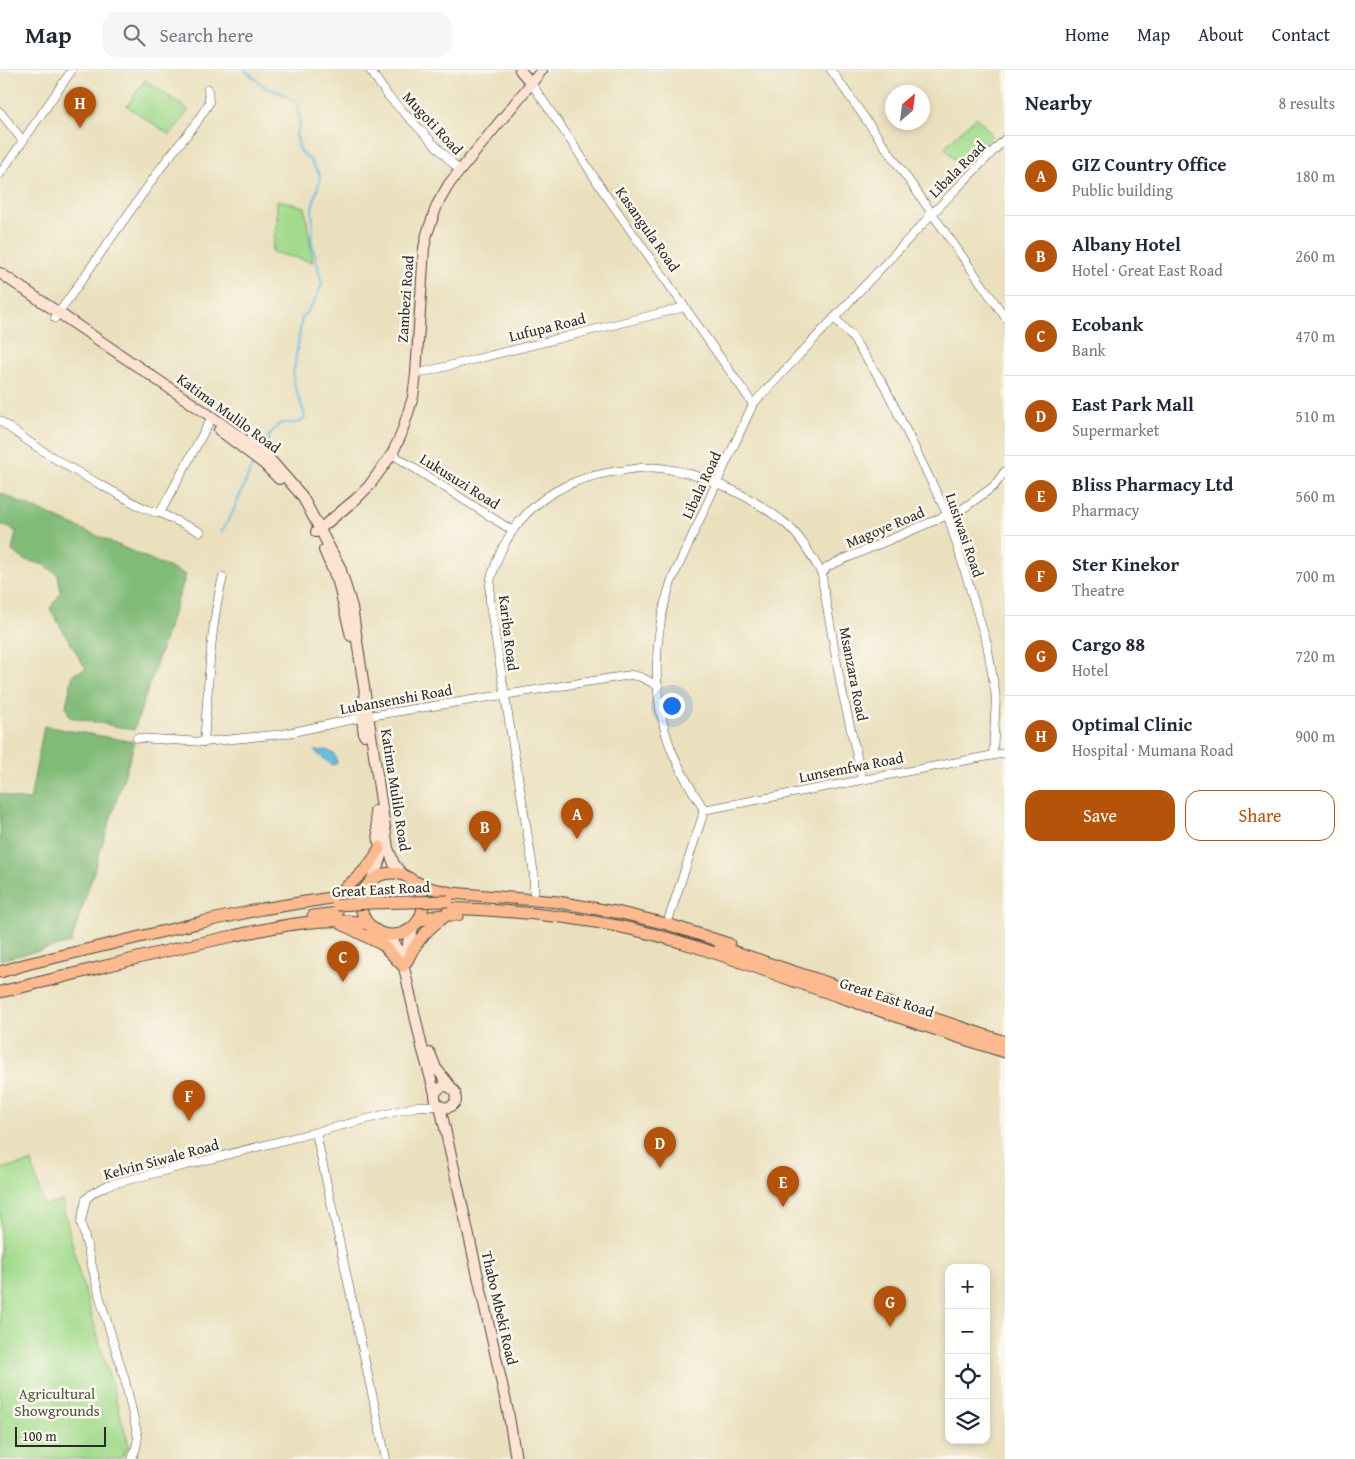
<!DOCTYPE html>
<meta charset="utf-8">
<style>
:root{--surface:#fff;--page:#f6f6f7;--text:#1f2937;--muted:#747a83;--line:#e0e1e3;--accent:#b45309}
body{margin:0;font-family:"Gentium Book Plus",serif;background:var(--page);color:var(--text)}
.controls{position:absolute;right:15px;bottom:15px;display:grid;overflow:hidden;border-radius:10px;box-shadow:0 2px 8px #0003}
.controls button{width:45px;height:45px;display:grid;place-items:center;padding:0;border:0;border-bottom:1px solid var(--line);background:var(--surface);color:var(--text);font:25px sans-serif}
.compass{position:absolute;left:885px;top:15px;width:45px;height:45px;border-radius:50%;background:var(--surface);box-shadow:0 2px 8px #0003;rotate:28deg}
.scale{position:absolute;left:15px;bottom:12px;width:91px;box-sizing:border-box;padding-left:5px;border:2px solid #2b2b2b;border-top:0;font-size:14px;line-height:18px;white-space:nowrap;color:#2b2b2b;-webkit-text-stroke:4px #fbf7ec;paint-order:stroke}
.you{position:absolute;left:671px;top:635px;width:18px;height:18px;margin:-12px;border:4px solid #fff;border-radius:50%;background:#1a73e8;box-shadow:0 0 0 8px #1a73e833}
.badge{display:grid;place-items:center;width:32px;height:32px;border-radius:50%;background:var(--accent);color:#fff;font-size:16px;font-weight:700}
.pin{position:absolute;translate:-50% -41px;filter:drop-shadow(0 1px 2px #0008)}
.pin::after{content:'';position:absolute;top:26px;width:18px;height:15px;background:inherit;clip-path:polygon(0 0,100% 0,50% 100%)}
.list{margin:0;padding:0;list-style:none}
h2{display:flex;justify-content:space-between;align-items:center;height:65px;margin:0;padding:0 20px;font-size:21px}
h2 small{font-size:16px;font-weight:400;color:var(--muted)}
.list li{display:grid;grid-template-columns:32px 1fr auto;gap:15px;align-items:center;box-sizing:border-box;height:80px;padding:0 20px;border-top:1px solid var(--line)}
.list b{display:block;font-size:19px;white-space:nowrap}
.list p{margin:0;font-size:16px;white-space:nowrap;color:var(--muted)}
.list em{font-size:16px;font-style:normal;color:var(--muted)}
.actions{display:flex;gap:10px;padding:15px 20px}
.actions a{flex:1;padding:11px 0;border:1px solid var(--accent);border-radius:15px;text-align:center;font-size:18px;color:var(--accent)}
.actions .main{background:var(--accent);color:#fff}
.icon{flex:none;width:28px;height:28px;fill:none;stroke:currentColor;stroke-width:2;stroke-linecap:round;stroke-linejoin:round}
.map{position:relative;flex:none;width:1005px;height:1389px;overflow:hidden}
header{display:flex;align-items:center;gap:30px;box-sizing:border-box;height:70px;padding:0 25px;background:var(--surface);border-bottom:1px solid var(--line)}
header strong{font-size:24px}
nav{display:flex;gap:28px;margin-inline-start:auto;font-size:18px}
.search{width:350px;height:45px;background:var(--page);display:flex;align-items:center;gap:12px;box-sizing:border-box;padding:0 18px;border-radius:15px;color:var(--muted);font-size:19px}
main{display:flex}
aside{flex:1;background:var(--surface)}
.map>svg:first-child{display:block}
.green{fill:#a2db8d;stroke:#66835c}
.forest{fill:#81bb78;stroke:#567352}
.water{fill:#64bee2;stroke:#487486}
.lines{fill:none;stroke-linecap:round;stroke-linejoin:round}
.stream{stroke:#64bee2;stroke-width:2}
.street-casing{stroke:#484641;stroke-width:9}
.secondary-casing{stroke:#484641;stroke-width:12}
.primary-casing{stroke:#484641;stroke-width:13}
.street{stroke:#fff;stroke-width:8}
.secondary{stroke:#fee3d2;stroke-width:10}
.primary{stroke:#fcba8e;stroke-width:11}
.primary-bridge-casing{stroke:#484641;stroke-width:13;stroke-linecap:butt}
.primary-bridge{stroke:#fcba8e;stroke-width:11}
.labels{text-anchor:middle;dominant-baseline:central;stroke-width:5;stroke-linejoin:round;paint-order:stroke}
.street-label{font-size:15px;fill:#2b2b2b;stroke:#fbf7ec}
.park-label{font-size:15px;fill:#495744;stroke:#fbf7ec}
</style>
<header>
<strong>Map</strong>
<div class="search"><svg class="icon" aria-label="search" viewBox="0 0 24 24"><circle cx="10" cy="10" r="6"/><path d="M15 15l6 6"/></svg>Search here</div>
<nav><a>Home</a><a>Map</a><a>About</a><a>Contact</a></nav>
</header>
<main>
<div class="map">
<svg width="1005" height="1389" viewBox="0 0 1005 1389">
<rect width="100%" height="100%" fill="#fbf7ec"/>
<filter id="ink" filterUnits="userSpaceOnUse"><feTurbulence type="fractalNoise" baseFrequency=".02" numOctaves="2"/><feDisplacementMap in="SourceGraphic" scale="10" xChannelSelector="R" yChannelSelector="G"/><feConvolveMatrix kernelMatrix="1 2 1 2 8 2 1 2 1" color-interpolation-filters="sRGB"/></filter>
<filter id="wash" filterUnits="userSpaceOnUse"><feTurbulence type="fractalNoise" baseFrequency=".0096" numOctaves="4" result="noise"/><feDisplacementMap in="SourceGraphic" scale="20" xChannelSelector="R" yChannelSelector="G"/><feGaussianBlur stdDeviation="1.12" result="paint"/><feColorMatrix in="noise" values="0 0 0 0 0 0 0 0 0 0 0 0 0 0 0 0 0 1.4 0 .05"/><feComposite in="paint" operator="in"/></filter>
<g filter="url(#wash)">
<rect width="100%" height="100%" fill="#eae0bd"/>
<!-- green -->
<g class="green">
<polygon points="145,10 189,40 170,65 127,36"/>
<polygon points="976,47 993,65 960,96 944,77"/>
<polygon points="277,130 305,137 313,192 272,182 277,149"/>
<polygon points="32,1092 43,1135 62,1131 79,1202 129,1375 121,1389 0,1389 0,1099"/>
</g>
<!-- forest -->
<g class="forest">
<polygon points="0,423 186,505 134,660 70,647 66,636 73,604 86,599 50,539 61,522 58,505 45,495 25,490 12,481 16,461 0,454"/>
<polygon points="44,656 135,672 71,873 0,890 0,723 13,728 30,730"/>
</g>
<!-- water -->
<path class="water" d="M316,680L320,681L327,680L335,685L337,693L333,695C326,691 322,686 315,682Z"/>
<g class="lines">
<!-- stream -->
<g class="stream">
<path d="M245,0L265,17L281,23L296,32L298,36L300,56L296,64L300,81L310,90L320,105L319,113L312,138L313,158L311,169L322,214L313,234L302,248L293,305C293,320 303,333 305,348L298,353H280L269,366L265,378"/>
<polyline points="221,462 233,442 253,394"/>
</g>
</g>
</g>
<g filter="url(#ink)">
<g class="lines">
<!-- street casing -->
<g class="street-casing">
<g id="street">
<polyline points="370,0 388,26 459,100"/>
<polyline points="831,0 1005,247"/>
<polyline points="531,13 571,71 603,121 753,334"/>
<polyline points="0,42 23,71"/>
<polyline points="0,104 72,0"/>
<polyline points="55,248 165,92 195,55 209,33 208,19"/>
<polyline points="835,248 852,267 884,315 948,446 987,574 996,627 993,685"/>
<polyline points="416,304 685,237"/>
<path d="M0,351C37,379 76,403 118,424C130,431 146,441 160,443L212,347"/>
<polyline points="392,384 513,461"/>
<polyline points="160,443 200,462"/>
<polyline points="822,504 827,497 835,493 964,438 994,416 1005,401"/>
<polyline points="822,504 823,514 841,616 862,709"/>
<polyline points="137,668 204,672 283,664 369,646 631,605 641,607 658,616"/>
<path d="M204,672C209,617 209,560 223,507"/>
<polyline points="703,740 1005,683"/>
<path d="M534,829V804L490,534C490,526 489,516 491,508C509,444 555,409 619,401C633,399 647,396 660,398C703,403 747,424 781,450C799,463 811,485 822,504"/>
<path d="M667,854L702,748C702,745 703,743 703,740C702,734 695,726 692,720C684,707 677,693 671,679C651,626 653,564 671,512L753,334L932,144L1005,69"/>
<polyline points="316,1063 386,1389"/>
<polyline points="132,1389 136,1378 138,1367 125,1310 101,1232 81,1152 86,1129 94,1122 108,1115 418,1036 439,1036"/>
</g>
</g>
<!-- secondary casing -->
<g class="secondary-casing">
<g id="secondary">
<polyline points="520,0 531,13"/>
<polyline points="0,203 212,347 267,386 302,426 340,497 352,537 388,778 394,794 403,805"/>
<polyline points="219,360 264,394 279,409"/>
<polyline points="316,462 356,429 369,416 392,384 401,365 413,327 416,304 424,178 427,164 437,135 449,114 542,0"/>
<polyline points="324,480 338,512 351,566"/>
<polyline points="360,632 364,665"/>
<polyline points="370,813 377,798 381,786 375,741"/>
<path d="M381,863L394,872L401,884L422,977L435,1024C434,1037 449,1043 456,1031L455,1022C449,1014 440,1014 435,1024"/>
<polyline points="407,891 408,872 414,856"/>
<polyline points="430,983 436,998 451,1017"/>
<polyline points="440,1036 508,1341 516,1389"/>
</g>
</g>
<!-- primary casing -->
<g class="primary-casing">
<g id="primary">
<circle cx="392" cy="834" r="31"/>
<polyline points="411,810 430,818 452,823 558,832 621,843 667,854 729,874"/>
<path d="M333,827C351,814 371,798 380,777"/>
<path d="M448,838C504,840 561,845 617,856C678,868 735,890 794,911C864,935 934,960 1005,982"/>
<polyline points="313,846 337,843"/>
<path d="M417,853C430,844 443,845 458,845"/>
<polyline points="342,854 383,875 403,896"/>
<polyline points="720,877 1005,972"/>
<path d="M407,891C416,871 428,857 447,845"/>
<polyline points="0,902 27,894 202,852 262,839 349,825 364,821"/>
<path d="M0,922C78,904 155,882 233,866C275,857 326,845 369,854"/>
</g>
</g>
<!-- street -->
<use href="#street" class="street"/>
<!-- secondary -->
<use href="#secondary" class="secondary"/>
<!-- primary -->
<use href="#primary" class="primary"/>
<!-- primary-bridge casing -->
<g class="primary-bridge-casing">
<polyline id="primary-bridge" points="337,835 371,833 448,831"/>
</g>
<!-- primary-bridge -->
<use href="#primary-bridge" class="primary-bridge"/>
</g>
</g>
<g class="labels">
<!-- street labels -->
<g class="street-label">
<text transform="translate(433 53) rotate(47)">Mugoti Road</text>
<text transform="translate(957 99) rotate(-45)">Libala Road</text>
<text transform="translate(648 159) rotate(55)">Kasangula Road</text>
<text transform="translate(405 229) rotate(-86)">Zambezi Road</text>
<text transform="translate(547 257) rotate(-14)">Lufupa Road</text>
<text transform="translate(229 343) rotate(36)">Katima Mulilo Road</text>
<text transform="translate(460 411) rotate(32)">Lukusuzi Road</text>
<text transform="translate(701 415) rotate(-65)">Libala Road</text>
<text transform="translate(885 457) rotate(-23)">Magoye Road</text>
<text transform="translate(965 465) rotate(71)">Lusiwasi Road</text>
<text transform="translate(509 563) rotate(83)">Kariba Road</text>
<text transform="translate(854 604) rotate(79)">Msanzara Road</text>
<text transform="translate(396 629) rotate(-10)">Lubansenshi Road</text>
<text transform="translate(851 697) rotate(-11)">Lunsemfwa Road</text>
<text transform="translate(396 720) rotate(81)">Katima Mulilo Road</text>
<text transform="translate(381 819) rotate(-3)">Great East Road</text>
<text transform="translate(887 927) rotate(18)">Great East Road</text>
<text transform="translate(161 1089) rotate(-15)">Kelvin Siwale Road</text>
<text transform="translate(500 1238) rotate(77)">Thabo Mbeki Road</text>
</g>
<!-- park labels -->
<g class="park-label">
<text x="57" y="1323">Agricultural<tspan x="57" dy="17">Showgrounds</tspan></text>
</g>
</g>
</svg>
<div class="controls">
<button>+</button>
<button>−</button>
<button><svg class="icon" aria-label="locate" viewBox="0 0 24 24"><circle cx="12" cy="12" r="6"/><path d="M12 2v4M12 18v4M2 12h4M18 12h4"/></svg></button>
<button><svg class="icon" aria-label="layers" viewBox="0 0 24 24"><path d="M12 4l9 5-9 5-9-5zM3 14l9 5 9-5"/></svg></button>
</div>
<svg class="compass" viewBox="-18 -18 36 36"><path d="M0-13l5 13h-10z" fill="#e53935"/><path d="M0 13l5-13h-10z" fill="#747a83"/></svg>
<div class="scale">100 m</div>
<div class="you"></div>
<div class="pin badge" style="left:577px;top:769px">A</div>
<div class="pin badge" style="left:485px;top:782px">B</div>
<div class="pin badge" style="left:343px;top:912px">C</div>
<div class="pin badge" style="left:660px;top:1098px">D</div>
<div class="pin badge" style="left:783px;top:1137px">E</div>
<div class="pin badge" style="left:189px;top:1051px">F</div>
<div class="pin badge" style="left:890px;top:1257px">G</div>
<div class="pin badge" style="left:80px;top:58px">H</div>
</div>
<aside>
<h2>Nearby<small>8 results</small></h2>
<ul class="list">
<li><span class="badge">A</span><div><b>GIZ Country Office</b><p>Public building</p></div><em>180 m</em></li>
<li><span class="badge">B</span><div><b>Albany Hotel</b><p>Hotel · Great East Road</p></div><em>260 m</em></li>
<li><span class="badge">C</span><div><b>Ecobank</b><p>Bank</p></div><em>470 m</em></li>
<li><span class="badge">D</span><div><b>East Park Mall</b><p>Supermarket</p></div><em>510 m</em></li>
<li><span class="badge">E</span><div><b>Bliss Pharmacy Ltd</b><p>Pharmacy</p></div><em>560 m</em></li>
<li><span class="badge">F</span><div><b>Ster Kinekor</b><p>Theatre</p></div><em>700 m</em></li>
<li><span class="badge">G</span><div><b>Cargo 88</b><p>Hotel</p></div><em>720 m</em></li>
<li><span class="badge">H</span><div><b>Optimal Clinic</b><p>Hospital · Mumana Road</p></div><em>900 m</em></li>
</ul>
<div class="actions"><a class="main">Save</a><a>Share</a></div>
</aside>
</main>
